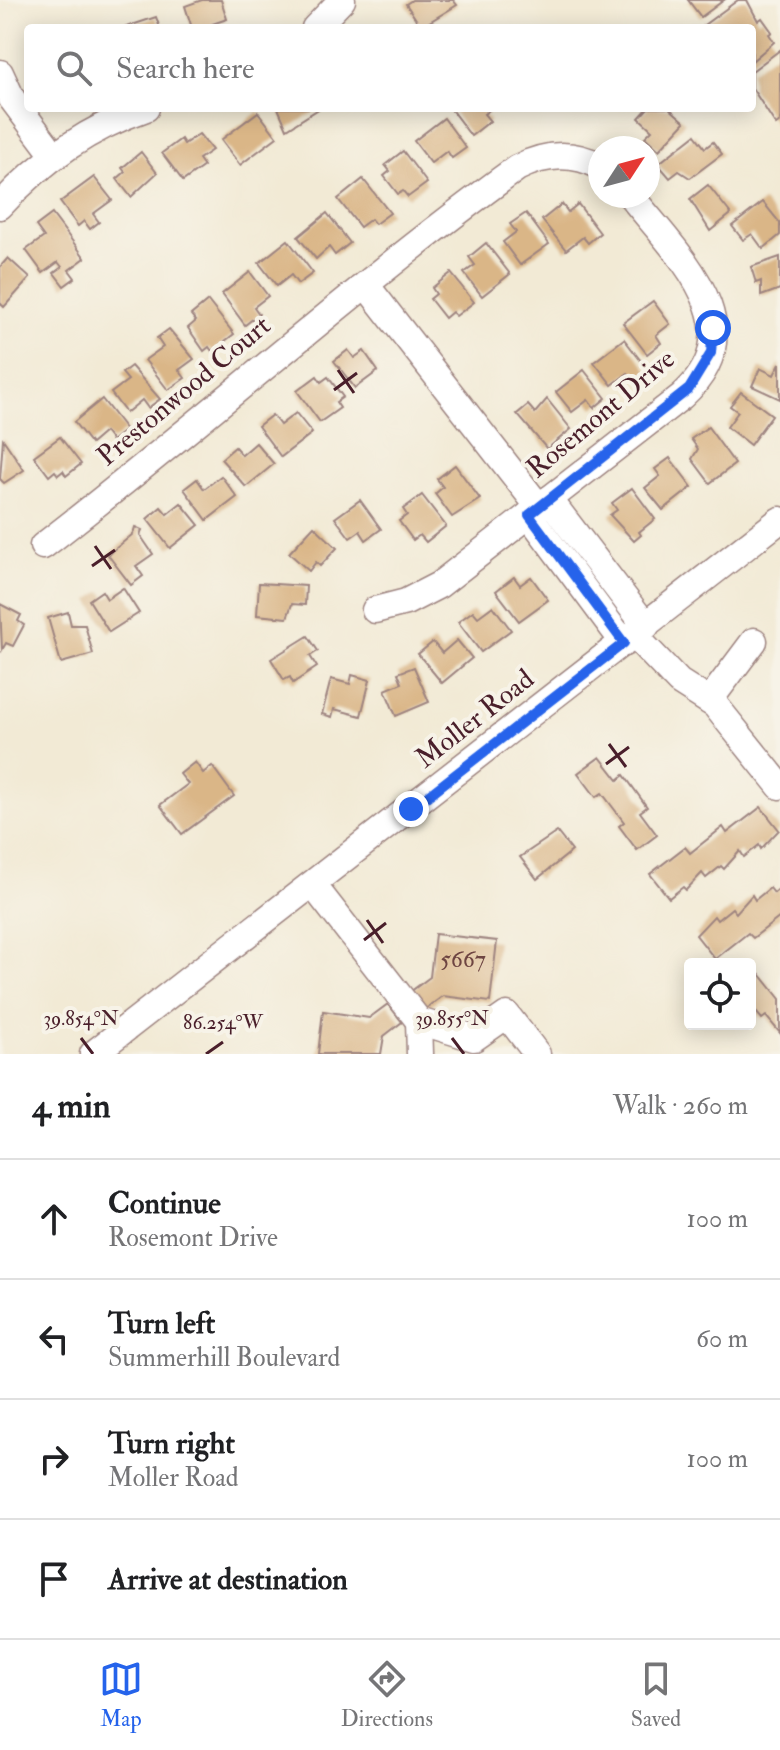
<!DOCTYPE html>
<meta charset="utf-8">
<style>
:root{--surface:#fff;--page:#f2f2f2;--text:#202124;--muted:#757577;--line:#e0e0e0;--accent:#2563eb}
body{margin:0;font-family:"IM FELL Double Pica",serif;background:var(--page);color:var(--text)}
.controls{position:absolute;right:24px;bottom:24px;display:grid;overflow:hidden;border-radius:8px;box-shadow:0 4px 20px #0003}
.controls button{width:72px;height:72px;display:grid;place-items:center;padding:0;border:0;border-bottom:2px solid var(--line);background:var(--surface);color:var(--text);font:40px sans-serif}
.compass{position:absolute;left:588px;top:136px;width:72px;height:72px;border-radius:50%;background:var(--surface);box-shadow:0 4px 20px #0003;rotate:54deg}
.stop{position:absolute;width:24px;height:24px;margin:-18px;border:6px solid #2563eb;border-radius:50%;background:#fff}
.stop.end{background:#2563eb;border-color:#fff;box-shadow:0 2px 8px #0008}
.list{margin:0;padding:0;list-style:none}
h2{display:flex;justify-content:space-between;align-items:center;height:104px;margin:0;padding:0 32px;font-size:34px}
h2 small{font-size:26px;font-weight:400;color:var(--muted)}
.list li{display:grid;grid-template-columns:52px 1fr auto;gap:24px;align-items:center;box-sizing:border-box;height:120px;padding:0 32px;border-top:2px solid var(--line)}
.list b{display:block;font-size:30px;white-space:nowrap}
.list p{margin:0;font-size:26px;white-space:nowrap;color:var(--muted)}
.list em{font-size:26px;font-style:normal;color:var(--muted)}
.icon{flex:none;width:44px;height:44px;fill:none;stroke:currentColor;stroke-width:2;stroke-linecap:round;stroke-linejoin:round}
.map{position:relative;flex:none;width:780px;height:1054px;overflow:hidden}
.search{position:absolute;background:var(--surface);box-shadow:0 4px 20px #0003;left:24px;right:24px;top:24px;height:88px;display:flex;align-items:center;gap:20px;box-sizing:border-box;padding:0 28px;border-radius:8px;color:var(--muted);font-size:30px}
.sheet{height:584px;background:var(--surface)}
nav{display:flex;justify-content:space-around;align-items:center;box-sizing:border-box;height:112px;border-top:2px solid var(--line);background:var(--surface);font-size:22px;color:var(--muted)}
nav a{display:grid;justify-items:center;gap:4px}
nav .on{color:var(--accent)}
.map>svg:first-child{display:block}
.building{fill:#dab687}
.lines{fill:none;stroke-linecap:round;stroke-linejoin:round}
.minor-casing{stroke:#9e8480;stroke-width:29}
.minor{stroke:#fff;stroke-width:26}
.route{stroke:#2563eb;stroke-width:10}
.ticks{fill:none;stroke:#4a1f2b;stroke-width:3}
.labels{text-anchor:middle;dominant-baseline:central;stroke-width:8;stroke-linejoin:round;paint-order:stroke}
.number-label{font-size:24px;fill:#6e4542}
.street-label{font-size:28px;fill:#4a1f2b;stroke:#f7f3e8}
.ticks-label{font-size:20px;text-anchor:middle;fill:#4a1f2b;stroke:#f7f3e8;stroke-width:8;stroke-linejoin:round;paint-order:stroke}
</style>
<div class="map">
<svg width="780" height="1054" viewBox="0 0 780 1054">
<rect width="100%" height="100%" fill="#f7f3e8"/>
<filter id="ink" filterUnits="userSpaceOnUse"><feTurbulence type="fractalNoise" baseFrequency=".0125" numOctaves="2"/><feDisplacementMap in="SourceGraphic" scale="16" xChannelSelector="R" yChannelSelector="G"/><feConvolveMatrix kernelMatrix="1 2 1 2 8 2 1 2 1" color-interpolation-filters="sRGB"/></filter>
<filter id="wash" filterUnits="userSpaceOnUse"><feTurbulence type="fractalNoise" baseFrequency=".006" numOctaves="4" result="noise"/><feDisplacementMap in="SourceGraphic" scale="32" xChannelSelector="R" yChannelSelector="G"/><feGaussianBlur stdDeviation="1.8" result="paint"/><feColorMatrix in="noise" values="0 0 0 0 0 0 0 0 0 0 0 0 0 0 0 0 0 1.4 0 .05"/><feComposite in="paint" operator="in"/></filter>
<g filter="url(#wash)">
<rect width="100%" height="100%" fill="#f2ead5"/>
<g id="blocks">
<!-- building -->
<g class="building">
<polygon points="202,0 221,0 227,19 212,24 214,28 192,28 185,6"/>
<polygon points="412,0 453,0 457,5 421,27 406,4"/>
<polygon points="688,0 724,0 701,17"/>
<polygon points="738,0 747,0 758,21 762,18 772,32 769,34 774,42 752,61 752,28 706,28 704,25"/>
<polygon points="156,17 160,28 126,28 126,27"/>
<polygon points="780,50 780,122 776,125 752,88 752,71"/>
<polygon points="278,108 320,108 287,129"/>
<polygon points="450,108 492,108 484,114 490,121 471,136"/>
<polygon points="648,108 669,108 685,122 659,150 645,137 652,130 639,118"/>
<polygon points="258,112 277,137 240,165 221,140"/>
<polygon points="444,118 466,148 452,158 447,151 431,163 414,141"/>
<polygon points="199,134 212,150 199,159 204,166 183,181 162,153 181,139 184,144"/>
<polygon points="695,135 705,148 713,142 722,154 690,178 679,171 670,178 658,164"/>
<polygon points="403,151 427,183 408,197 403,191 398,194 384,176 390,171 385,165"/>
<polygon points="141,152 157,173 131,197 117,179 125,172 122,168"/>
<polygon points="94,177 112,200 93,214 99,222 90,229 84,221 78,226 60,202"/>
<polygon points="363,179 390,213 375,224 371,219 360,227 338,199"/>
<polygon points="708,185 731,214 710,231 690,199"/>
<polygon points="763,202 780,223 780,235 763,249 752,234 743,240 732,226"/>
<polygon points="562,204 568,212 578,204 600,233 588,243 583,237 566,250 542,220"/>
<polygon points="327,213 350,243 335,255 329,247 316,259 298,237"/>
<polygon points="526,213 549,244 520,265 503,242 516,232 510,224"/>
<polygon points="52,214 85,258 69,270 75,278 64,286 54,273 62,267 58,262 43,273 26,250 44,237 36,226"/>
<polygon points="288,240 313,273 298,284 291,275 277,286 259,263"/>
<polygon points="486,243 510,274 482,296 464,273 475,265 469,257"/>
<polygon points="780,257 780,289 761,296 761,281 756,283 751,267"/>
<polygon points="8,258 30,278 4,307 0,303 0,267"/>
<polygon points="250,272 268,296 254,307 259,314 245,325 222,294"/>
<polygon points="451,273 474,302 456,316 452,312 445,318 430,299 436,294 432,288"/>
<polygon points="208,301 234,334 212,351 209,347 204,351 188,328 196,321 191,315"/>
<polygon points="653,301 670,324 656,335 661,343 647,354 623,323"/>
<polygon points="169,329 194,359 179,370 185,378 168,390 145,360 163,347 157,338"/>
<polygon points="624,339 648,370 633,381 628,373 612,385 594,362"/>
<polygon points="348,350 354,358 364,351 378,371 355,388 334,361"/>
<polygon points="780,363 780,399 752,386 760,368 774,375"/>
<polygon points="131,366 160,399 148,408 142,400 126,413 111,393 128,380 122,373"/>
<polygon points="584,370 606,398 594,408 588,400 572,412 556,392"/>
<polygon points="317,376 321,382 328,377 343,397 336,402 340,408 320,422 297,391"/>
<polygon points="741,392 772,415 750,445 727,427 738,412 730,406"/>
<polygon points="102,399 126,430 112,441 105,432 91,444 74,422"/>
<polygon points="547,399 571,429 547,449 517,414 528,405 535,413"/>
<polygon points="296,413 312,433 281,457 258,426 272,415 280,425"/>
<polygon points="708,427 735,464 710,483 692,459 698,449 691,439"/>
<polygon points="60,437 81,464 66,476 63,471 58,475 55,471 49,476 34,456"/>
<polygon points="3,439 24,470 4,483 0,479"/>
<polygon points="256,443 274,464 246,487 221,459 235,447 242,455"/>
<polygon points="670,458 692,487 663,510 645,488 660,476 655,469"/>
<polygon points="455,465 480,499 452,517 435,494 443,487 437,479"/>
<polygon points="221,476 237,497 207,520 184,489 197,479 204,489"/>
<polygon points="632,488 655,519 639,532 641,535 634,541 610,515 617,510 612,503"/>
<polygon points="422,495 446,526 426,542 420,535 413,540 399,521 407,515 403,509"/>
<polygon points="360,500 381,529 366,540 360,531 350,538 335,518"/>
<polygon points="181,503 199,525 170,548 147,519 161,507 167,514"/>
<polygon points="314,526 337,548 320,566 316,562 309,571 289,553"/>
<polygon points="135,527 142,530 140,535 153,554 136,566 143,576 131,585 108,555 133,534"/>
<polygon points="514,577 520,585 531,577 548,600 519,621 496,591"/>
<polygon points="259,583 306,586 305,605 292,604 287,618 257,615"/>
<polygon points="123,588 139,613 109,632 89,600 102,591 107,599"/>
<polygon points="0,604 21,615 18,621 24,625 13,646 6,643 2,650"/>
<polygon points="493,606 511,630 481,652 458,622 473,611 478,617"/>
<polygon points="68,612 71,625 85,625 93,654 61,663 48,618"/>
<polygon points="308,636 318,651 310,656 317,667 293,683 290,677 284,680 271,659"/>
<polygon points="457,640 472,658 442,683 418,654 433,642 442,653"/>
<polygon points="414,667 429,702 396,716 385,690 402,683 398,673"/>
<polygon points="352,675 370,680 361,716 334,709 332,717 322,714 331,679 350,684"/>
<polygon points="600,757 618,780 624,775 647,807 640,812 657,835 637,850 619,826 624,822 602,793 596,797 578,773"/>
<polygon points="195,762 203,773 212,766 234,796 182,834 160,805 188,784 180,774"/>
<polygon points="761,807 779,830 761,849 759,845 744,857 740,851 724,869 721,866 706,878 702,873 686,890 683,887 669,898 650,874 685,847 690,853 723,827 727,833"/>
<polygon points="557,832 572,851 537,879 520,857"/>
<polygon points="770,888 774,893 780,888 780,917 753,938 748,933 715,959 696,935 714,916 717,920 732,908 736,913 752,895 755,900"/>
<polygon points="435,934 497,941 490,1002 443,996 424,1010 410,992 430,977"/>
<polygon points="760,974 780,999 780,1033 766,1016 762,1019 750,1005 750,981"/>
<polygon points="388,1004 402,1022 384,1036 381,1054 318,1054 323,1011 369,1018"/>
</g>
</g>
</g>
<g filter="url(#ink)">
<use href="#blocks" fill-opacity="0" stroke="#9e8480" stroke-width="2"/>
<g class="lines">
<!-- minor casing -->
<g class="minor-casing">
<g id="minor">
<polyline points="315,28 342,0"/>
<polyline points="0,73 12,99 54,155"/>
<path d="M0,206C41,161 88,128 146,108"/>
<polyline points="366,285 539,507"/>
<polyline points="549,499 646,626"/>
<polyline points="529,515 624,643"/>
<path d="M43,546C203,423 353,287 517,168C544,154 572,151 600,166"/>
<path d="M375,610L406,602L439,585L682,396C759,327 676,253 631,196"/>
<polyline points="634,635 679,682 715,705 780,786"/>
<polyline points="709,701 754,641"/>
<polyline points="313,885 419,1021 474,1038 507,1015 537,1054"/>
<polyline points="419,1021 420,1054"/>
<polyline points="93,1054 780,520"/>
</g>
</g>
<!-- minor -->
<use href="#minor" class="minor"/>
</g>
</g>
<g class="lines" filter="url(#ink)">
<!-- route -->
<polyline class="route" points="411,809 624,643 529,515 689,389 711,353 713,328"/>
</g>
<!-- ticks -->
<path class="ticks" d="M338,370L354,393M334,390L357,373M95,546L111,569M92,566L115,550M609,744L626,767M606,764L629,747M367,920L383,943M364,940L386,923M81,1038L93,1054M452,1038L464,1054M206,1054L223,1042"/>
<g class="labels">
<!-- number labels -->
<g class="number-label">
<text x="463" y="959">5667</text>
</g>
<!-- street labels -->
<g class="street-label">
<text transform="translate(184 391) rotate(-40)">Prestonwood Court</text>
<text transform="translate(601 414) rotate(-40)">Rosemont Drive</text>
<text transform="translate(475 719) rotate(-38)">Moller Road</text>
</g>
</g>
<g class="ticks-label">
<text x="81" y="1025">39.854°N</text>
<text x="452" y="1025">39.855°N</text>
<text x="223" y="1029">86.254°W</text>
</g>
</svg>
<div class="controls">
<button><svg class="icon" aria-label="locate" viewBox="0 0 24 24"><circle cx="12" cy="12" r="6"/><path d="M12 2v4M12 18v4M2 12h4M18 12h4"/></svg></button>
</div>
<svg class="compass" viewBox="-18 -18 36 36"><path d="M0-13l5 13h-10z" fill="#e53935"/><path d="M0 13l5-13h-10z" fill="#757577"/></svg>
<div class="stop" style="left:713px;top:328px"></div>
<div class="stop end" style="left:411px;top:809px"></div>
<div class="search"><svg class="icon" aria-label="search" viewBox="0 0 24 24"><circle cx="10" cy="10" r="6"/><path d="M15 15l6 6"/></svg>Search here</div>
</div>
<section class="sheet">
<h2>4 min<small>Walk · 260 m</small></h2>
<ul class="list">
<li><svg class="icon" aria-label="ahead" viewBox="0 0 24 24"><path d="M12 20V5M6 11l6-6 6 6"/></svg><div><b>Continue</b><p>Rosemont Drive</p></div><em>100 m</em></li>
<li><svg class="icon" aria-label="left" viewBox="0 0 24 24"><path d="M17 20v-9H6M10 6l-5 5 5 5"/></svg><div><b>Turn left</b><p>Summerhill Boulevard</p></div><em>60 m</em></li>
<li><svg class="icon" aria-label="right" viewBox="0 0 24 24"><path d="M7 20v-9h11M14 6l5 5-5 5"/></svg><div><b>Turn right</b><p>Moller Road</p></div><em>100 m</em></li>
<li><svg class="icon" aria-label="arrive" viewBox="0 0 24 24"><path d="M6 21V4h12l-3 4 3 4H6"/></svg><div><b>Arrive at destination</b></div></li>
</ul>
</section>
<nav>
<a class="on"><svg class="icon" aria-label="map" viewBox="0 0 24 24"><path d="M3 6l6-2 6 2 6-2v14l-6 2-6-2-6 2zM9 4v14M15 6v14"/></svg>Map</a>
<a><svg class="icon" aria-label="directions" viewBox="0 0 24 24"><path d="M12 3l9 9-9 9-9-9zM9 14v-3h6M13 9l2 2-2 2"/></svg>Directions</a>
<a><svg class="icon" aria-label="saved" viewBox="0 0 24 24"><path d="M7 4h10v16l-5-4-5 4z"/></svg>Saved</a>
</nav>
